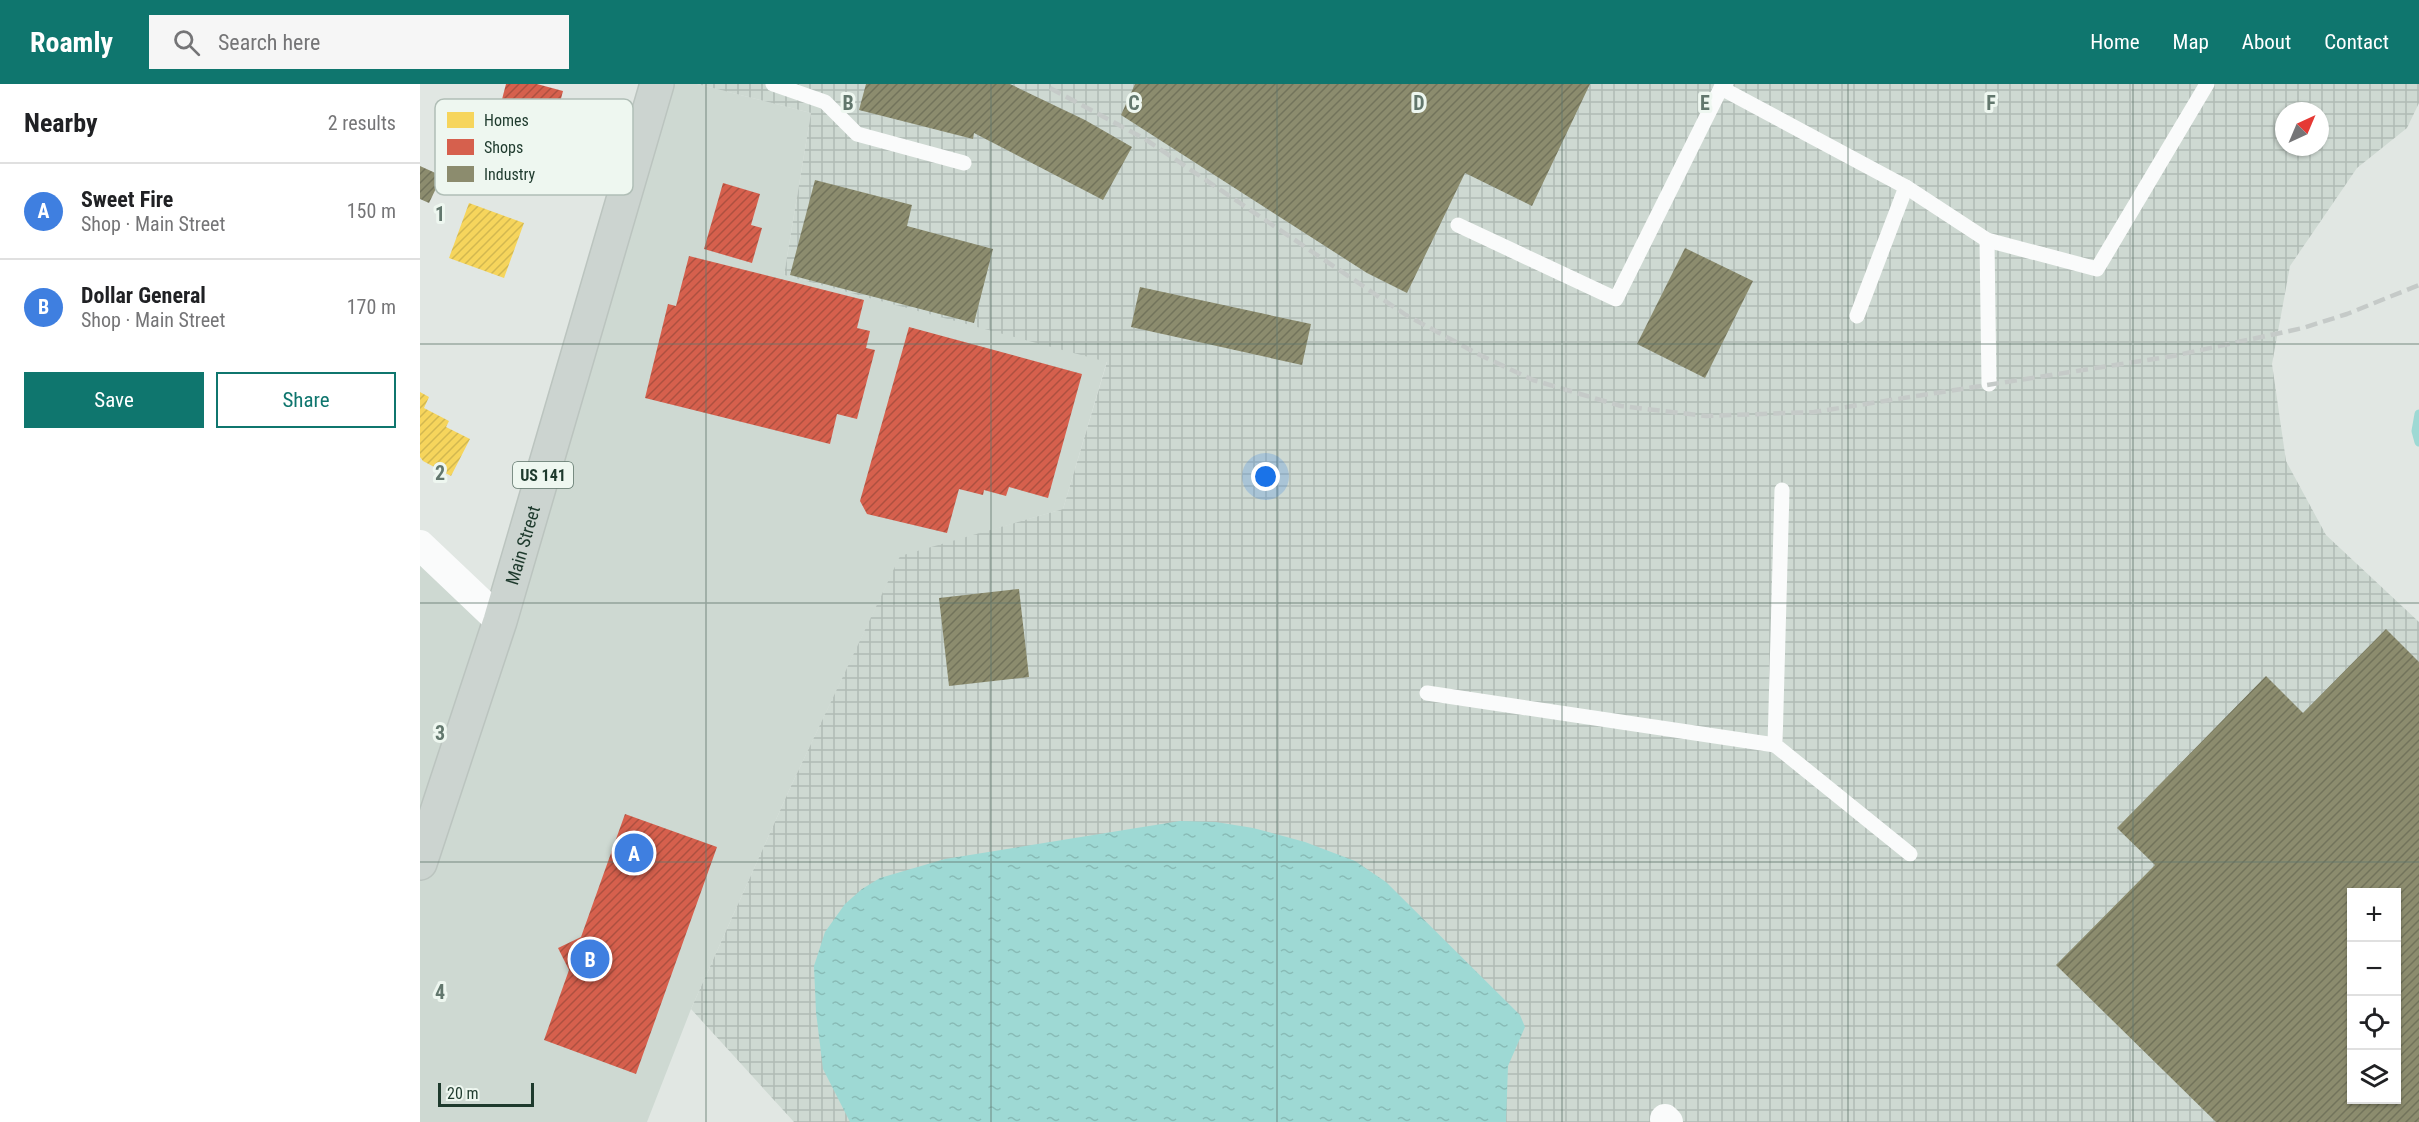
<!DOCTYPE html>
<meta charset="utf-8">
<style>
:root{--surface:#fff;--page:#f6f6f6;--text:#202124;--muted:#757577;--line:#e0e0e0;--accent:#0f766e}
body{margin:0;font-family:"Roboto Condensed",sans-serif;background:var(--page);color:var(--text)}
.controls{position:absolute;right:18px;bottom:18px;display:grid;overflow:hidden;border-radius:0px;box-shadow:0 2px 4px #0004}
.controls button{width:54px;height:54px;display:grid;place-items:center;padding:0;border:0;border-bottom:2px solid var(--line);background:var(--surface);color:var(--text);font:30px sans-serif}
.compass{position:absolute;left:1855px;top:18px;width:54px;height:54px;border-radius:50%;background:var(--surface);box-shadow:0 2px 4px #0004;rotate:44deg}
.scale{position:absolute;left:18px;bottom:15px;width:96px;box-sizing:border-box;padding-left:6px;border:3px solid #1e3a2d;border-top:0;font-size:16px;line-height:21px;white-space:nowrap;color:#1e3a2d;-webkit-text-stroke:4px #eef7f0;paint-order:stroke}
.you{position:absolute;left:846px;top:393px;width:21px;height:21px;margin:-15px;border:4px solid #fff;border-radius:50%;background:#1a73e8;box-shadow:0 0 0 9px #1a73e833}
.badge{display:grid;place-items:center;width:39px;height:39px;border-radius:50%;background:var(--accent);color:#fff;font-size:20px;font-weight:700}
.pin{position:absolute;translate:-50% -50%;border:3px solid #fff;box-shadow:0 2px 6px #0006}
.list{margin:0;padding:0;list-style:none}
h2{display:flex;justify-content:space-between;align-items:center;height:78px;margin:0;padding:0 24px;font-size:26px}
h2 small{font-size:20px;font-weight:400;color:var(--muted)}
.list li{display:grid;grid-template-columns:39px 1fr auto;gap:18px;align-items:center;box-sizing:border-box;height:96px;padding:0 24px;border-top:2px solid var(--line)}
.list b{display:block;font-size:22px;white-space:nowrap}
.list p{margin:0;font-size:20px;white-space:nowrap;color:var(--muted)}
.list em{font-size:20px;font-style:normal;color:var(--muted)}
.actions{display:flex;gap:12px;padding:18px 24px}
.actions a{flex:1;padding:14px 0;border:2px solid var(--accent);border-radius:0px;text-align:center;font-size:21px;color:var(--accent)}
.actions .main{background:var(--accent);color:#fff}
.icon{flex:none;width:33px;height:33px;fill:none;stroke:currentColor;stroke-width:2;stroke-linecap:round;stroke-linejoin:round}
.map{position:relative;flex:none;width:1999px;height:1038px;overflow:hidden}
header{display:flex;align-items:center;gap:36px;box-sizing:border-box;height:84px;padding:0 30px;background:var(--accent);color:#fff}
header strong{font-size:28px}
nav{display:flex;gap:33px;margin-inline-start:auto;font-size:21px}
.search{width:420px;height:54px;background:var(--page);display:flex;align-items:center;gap:15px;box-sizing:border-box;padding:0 21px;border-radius:0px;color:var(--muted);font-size:22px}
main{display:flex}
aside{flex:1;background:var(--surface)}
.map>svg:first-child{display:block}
.built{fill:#ced9d2}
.industrial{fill:url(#industrial-grid);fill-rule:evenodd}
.water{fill:url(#water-ripples)}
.homes{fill:url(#homes-hatch)}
.shops{fill:url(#shops-hatch)}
.industry{fill:url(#industry-hatch);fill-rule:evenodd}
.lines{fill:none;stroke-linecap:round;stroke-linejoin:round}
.stream{stroke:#9ed9d4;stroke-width:9}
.primary-casing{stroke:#bbc4bf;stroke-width:36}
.lane{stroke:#fafbfb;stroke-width:15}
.street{stroke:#fafbfb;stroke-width:30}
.primary{stroke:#ccd4d0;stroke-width:33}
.rail{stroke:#c5cac8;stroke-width:4.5;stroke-dasharray:12 6;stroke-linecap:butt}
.grid{fill:none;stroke:#62776d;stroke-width:1.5;stroke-opacity:0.55}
.labels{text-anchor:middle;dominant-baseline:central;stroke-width:6;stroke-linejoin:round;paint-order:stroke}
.shield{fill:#eef7f0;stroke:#5c7368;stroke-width:1.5}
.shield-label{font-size:16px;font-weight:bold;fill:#1e3a2d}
.street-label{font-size:18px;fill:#1e3a2d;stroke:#eef7f0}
.key{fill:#eef7f0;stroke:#b0beb6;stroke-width:1.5}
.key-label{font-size:16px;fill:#1e3a2d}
.grid-label{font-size:20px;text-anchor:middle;font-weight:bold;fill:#62776d;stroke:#eef7f0;stroke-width:6;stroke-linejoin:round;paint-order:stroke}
</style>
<header>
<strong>Roamly</strong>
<div class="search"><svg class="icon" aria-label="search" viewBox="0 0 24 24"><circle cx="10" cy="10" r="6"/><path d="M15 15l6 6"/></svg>Search here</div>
<nav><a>Home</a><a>Map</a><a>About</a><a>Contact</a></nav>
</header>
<main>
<aside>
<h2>Nearby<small>2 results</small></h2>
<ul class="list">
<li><span class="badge" style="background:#3f7fe0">A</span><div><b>Sweet Fire</b><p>Shop · Main Street</p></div><em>150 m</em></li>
<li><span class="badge" style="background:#3f7fe0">B</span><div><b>Dollar General</b><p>Shop · Main Street</p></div><em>170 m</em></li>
</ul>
<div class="actions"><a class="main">Save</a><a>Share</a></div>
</aside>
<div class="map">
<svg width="1999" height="1038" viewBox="0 0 1999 1038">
<defs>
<pattern id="industrial-grid" width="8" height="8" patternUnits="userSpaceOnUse" patternTransform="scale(1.5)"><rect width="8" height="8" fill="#ced9d2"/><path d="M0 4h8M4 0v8" fill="none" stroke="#b0bbb5"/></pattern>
<pattern id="water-ripples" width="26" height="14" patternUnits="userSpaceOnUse" patternTransform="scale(1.5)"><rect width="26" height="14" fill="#9ed9d4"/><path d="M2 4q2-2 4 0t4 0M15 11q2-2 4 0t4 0" fill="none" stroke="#88bbb6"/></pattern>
<pattern id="homes-hatch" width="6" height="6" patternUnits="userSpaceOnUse" patternTransform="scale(1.5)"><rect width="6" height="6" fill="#f6d55c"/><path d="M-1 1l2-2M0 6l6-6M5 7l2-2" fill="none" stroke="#d2b850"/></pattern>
<pattern id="shops-hatch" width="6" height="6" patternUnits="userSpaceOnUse" patternTransform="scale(1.5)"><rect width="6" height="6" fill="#d6604d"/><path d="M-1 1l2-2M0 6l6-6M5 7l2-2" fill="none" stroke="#ad5040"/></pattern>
<pattern id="industry-hatch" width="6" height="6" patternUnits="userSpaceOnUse" patternTransform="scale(1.5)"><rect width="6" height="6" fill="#8c8c6e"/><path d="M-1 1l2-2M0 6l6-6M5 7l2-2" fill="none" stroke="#72735b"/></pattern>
</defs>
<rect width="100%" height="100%" fill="#e1e7e3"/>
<!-- built -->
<polygon class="built" points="237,0 277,0 391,29 364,191 687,277 643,425 480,473 371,702 271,925 227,1038 0,1038 0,461 79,537"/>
<!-- industrial -->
<path class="industrial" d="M277,0H1999V19L1987,44L1937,84L1870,182L1852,280L1866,377L1906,451L1999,538V1038H374L271,925L371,702L480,472L643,425L687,278L364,191L391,29ZM1864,27H1900V63H1864ZM1932,808H1976V1016H1932Z"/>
<!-- water -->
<polygon class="water" points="760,737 796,738 833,744 885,758 935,777 966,798 1100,931 1105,943 1088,982 1086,1038 430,1038 403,985 396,928 394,882 405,848 425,820 442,805 460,794 525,775"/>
<!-- homes -->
<g class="homes">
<polygon points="49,119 104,139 84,194 29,174"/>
<polygon points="0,308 9,313 4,324 29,337 26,343 50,355 31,392 3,377 0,373"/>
</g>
<!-- shops -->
<g class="shops">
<polygon points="86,0 117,0 143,7 129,60 74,46"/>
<polygon points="303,99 340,110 331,141 342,144 332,179 284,165"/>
<polygon points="269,172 444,216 437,244 450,247 446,264 455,266 437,335 417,330 410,360 225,314 248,220 256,222"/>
<polygon points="489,243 662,290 628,414 589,403 586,412 564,406 563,411 539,405 527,449 447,430 440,417"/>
<polygon points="205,730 297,763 216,990 124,956 149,886 138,864 161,853"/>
</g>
<!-- industry -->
<g class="industry">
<polygon points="446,0 590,0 665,36 712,63 683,116 554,49 553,55 439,26"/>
<polygon points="715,0 1170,0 1112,122 1045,89 987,209 947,189 701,31"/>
<polygon points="0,82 22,92 9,119 0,115"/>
<polygon points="395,96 492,121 487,142 573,165 554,239 370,191"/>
<polygon points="1265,164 1333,197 1285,294 1217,260"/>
<polygon points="720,203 891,240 882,281 711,243"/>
<polygon points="599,505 609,593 529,602 519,514"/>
<path d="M1966,545L1999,578V1038H1796L1636,881L1735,781L1697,744L1846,592L1883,629ZM1932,808H1976V1016H1932Z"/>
</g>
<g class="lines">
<!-- stream -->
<polyline class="stream" points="1999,330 1996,347 1999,358"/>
<!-- primary casing -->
<g class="primary-casing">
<g id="primary">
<path id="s1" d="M0,779L80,537L237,0"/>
</g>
</g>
<!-- lane -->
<g class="lane">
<polyline points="353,0 405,18 437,50 544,79"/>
<polyline points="1306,0 1301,4 1486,103 1567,156 1677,185 1787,0"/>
<polyline points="1038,141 1196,215 1301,4"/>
<polyline points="1567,156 1569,300"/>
<polyline points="1437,232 1486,103"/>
<polyline points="1362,406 1355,661 1490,770"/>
<polyline points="1007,609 1355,661"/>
</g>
<!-- street -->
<g class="street">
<polyline points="0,461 80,537"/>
<polyline points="1245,1035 1248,1038"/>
</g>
<!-- primary -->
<use href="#primary" class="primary"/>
<!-- rail -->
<polyline class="rail" points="630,4 725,55 986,231 1058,270 1113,296 1201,322 1286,332 1394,328 1753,272 1883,244 1927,230 1999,201"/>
</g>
<!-- grid -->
<path class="grid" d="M286,0V1038M571,0V1038M857,0V1038M1142,0V1038M1428,0V1038M1713,0V1038M0,260H1999M0,519H1999M0,778H1999"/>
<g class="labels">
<!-- shield labels -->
<rect class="shield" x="93" y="378" width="60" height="26" rx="4.5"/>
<g class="shield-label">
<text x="123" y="391">US 141</text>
</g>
<!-- street labels -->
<g class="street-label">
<text stroke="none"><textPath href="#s1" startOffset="334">Main Street</textPath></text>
</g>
</g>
<!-- legend -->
<rect x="15" y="15" width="198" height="96" rx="9" class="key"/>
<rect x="27" y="28" width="27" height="16" fill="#f6d55c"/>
<rect x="27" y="55" width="27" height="16" fill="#d6604d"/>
<rect x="27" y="82" width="27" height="16" fill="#8c8c6e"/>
<g class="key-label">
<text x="64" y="42">Homes</text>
<text x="64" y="69">Shops</text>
<text x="64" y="96">Industry</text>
</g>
<g class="grid-label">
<text x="428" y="26">B</text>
<text x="714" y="26">C</text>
<text x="999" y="26">D</text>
<text x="1285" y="26">E</text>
<text x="1571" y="26">F</text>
<text x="20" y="137">1</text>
<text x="20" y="396">2</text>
<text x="20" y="656">3</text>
<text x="20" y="915">4</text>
</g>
</svg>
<div class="controls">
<button>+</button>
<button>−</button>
<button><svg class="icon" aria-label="locate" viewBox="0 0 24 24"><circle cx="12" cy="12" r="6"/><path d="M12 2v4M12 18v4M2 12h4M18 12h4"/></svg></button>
<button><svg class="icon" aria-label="layers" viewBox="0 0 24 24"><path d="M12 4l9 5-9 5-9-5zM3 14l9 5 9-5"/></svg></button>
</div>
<svg class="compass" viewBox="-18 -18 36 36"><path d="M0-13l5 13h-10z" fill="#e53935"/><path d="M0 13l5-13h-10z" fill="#757577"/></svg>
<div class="scale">20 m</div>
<div class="you"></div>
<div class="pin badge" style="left:214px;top:769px;background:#3f7fe0">A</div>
<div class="pin badge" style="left:170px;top:875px;background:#3f7fe0">B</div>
</div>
</main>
